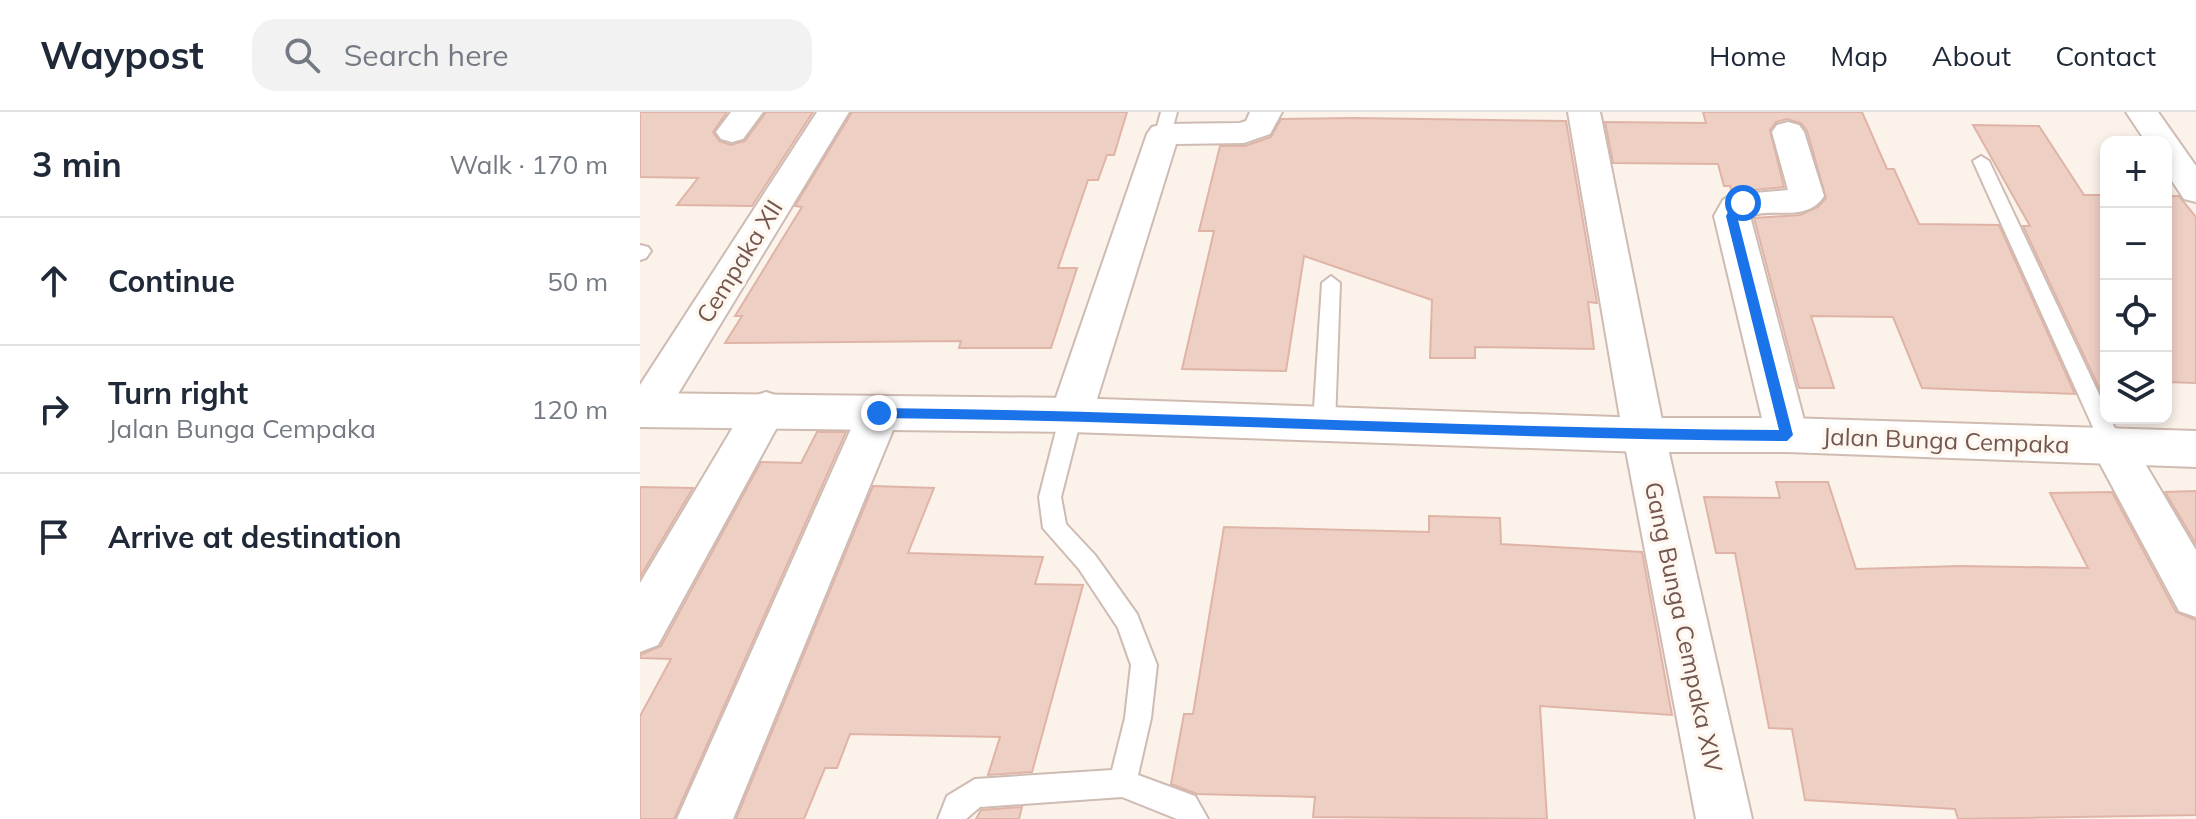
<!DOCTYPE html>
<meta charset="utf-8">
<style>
:root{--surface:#fff;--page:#f2f2f3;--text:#1f2937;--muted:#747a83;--line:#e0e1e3}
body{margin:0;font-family:Mulish,sans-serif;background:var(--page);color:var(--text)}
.controls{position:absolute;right:24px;top:24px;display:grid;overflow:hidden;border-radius:16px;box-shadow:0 4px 12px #0003}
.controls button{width:72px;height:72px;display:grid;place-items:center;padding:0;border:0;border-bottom:2px solid var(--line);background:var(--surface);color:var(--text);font:40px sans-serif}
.stop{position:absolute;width:24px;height:24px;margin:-18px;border:6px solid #1a73e8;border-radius:50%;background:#fff}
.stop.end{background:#1a73e8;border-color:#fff;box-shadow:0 2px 8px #0008}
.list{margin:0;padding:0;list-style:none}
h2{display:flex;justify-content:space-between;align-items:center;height:104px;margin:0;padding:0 32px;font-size:34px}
h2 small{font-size:26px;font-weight:400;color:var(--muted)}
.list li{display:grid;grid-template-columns:52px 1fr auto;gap:24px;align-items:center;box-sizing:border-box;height:128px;padding:0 32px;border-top:2px solid var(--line)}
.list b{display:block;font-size:30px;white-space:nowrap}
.list p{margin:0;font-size:26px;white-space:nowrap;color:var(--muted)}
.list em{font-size:26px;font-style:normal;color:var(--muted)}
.icon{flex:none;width:44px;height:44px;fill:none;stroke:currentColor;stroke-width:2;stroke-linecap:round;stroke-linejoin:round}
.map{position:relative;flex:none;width:1556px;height:707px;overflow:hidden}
header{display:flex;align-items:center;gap:48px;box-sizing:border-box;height:112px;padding:0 40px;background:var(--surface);border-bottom:2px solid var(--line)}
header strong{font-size:38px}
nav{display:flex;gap:44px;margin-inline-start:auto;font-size:28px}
.search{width:560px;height:72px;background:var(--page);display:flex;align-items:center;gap:20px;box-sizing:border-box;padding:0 28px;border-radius:24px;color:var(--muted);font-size:30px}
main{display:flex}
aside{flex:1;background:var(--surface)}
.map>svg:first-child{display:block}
.building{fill:#eecfc4;stroke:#dfb4a6;stroke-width:2}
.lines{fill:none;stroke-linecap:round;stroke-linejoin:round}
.lane-casing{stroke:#cebbb3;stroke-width:4}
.street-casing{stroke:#cebbb3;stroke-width:4}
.secondary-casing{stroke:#d0bbb1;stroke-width:4}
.lane{fill:#fff;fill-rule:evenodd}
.street{fill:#fff;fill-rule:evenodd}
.secondary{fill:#fff;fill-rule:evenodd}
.route{fill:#1a73e8}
.labels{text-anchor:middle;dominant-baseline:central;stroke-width:7;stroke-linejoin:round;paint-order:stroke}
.street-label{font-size:24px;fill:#73574f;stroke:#fef7f0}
</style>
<header>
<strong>Waypost</strong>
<div class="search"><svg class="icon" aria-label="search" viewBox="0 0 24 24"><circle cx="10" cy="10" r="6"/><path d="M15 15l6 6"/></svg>Search here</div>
<nav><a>Home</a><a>Map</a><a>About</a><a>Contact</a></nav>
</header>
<main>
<aside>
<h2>3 min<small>Walk · 170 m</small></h2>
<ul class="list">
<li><svg class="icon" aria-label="ahead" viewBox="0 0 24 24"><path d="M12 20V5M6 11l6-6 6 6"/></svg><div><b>Continue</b></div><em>50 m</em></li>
<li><svg class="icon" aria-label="right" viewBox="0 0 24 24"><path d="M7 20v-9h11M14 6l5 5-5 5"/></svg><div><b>Turn right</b><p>Jalan Bunga Cempaka</p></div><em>120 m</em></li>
<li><svg class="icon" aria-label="arrive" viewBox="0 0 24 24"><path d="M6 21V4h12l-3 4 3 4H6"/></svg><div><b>Arrive at destination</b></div></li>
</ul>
</aside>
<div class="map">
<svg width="1556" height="707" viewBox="0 0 1556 707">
<rect width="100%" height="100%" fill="#fbf2ea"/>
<!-- building -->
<g class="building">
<polygon points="0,0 87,0 73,20 79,29 91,33 105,29 126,0 173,0 112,94 37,93 58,66 0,65"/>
<polygon points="212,0 487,0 474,43 467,43 458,68 448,68 418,156 437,156 411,236 319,236 321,229 85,231 102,204 95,204 162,95 155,94"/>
<polygon points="1063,0 1222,0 1247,57 1254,57 1279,112 1359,113 1435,282 1282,276 1253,205 1171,204 1194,276 1159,276 1114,106 1160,103 1178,95 1186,86 1167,19 1161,11 1147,7 1136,10 1130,18 1144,75 1092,80 1090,74 1084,74 1078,52 973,51 965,10 1066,11"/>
<polygon points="714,6 926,9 957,191 948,190 954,237 835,235 835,246 790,246 792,188 664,144 646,259 542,257 574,119 559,119 580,34 605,34 631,25 641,7"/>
<polygon points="1333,13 1399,14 1444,83 1466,83 1466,282 1462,282 1383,114 1390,114"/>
<polygon points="1526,84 1539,84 1556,105 1556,271 1526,270"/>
<polygon points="177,320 206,320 34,707 0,707 0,604 31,547 0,546 0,543 21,534 121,350 161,351"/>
<polygon points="1136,370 1188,370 1216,457 1320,454 1448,456 1410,381 1472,380 1536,500 1556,508 1556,703 1318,707 1315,697 1165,688 1152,617 1129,616 1095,441 1076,441 1064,385 1140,386"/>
<polygon points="233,374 294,376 268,441 403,445 395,472 443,473 392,660 348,663 360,625 210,622 197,656 185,656 164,707 96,707"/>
<polygon points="0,375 53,376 0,465"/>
<polygon points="1556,379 1556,432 1525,380"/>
<polygon points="789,404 860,406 861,432 1002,440 1032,603 900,594 907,707 673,705 675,685 557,682 531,672 544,602 553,602 584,415 789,420"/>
<polygon points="382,695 379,707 336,707 341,698"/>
</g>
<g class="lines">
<!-- lane casing -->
<g class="lane-casing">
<g id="lane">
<polygon points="521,0 537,0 531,22 523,27 515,22"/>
<polygon points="1341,44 1349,49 1466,297 1466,306 1470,306 1483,333 1480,339 1472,342 1464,339 1461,333 1333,49"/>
<polygon points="0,133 8,135 11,139 6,146 0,148"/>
<polygon points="691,164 700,171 695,312 692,318 684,321 676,318 673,312 682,171"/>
<polygon points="431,295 438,297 442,303 421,385 426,412 455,443 497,502 517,553 511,606 498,663 555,684 568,707 537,707 482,685 340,695 326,707 298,707 307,684 335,667 472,658 485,606 491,553 478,516 439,457 403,416 399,385 420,303 424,297"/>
</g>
</g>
<!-- street casing -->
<g class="street-casing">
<g id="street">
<polygon points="91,0 123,0 103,27 92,30 81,27 76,20"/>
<polygon points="177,0 209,0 21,310 6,315 0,313 0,273"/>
<polygon points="610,0 642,0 630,22 604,31 536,32 452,303 446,315 431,320 416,315 410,303 507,22 512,15 523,12 600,11 606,9"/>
<polygon points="928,0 960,0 1025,323 1112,707 1056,707 983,323"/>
<polygon points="1486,0 1518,0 1556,54 1556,90 1544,87 1526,60 1526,30 1506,30"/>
<path d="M1148,10L1159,13L1164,20L1184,84C1167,111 1134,95 1110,104L1168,323L1162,335L1147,340L1132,335L1126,323L1074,104L1083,88L1091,83L1148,78L1132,20L1137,13Z"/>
<polygon points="126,280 141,285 147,297 18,533 0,540 0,471 111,285"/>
<polygon points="239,284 254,289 260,301 93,707 37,707 218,301 224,289"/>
<polygon points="1472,315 1487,321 1556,438 1556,505 1539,499 1450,333 1457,321"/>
</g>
</g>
<!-- secondary casing -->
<g class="secondary-casing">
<polygon id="secondary" points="0,281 431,286 1004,306 1147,306 1556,319 1556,355 1147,340 1004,340 431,320 0,315"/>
</g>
<!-- lane -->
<use href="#lane" class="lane"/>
<!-- street -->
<use href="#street" class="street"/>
<!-- secondary -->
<use href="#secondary" class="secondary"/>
</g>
<!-- route -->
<path class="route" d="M1103,88L1108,91L1097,104L1153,323L1147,329C844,327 542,309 239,306L233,301L239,296C539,299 839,317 1139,318L1086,104L1091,94Z"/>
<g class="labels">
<!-- street labels -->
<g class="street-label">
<text transform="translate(99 149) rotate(-58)">Cempaka XII</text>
<text transform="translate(1306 328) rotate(2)">Jalan Bunga Cempaka</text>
<text transform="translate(1044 515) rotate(78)">Gang Bunga Cempaka XIV</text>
</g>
</g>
</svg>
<div class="controls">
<button>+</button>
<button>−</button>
<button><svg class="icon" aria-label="locate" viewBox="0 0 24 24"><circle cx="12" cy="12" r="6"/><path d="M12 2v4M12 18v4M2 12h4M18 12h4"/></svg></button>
<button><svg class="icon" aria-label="layers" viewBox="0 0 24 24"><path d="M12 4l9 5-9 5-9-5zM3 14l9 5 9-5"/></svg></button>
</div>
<div class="stop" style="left:1103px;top:91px"></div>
<div class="stop end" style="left:239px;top:301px"></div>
</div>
</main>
